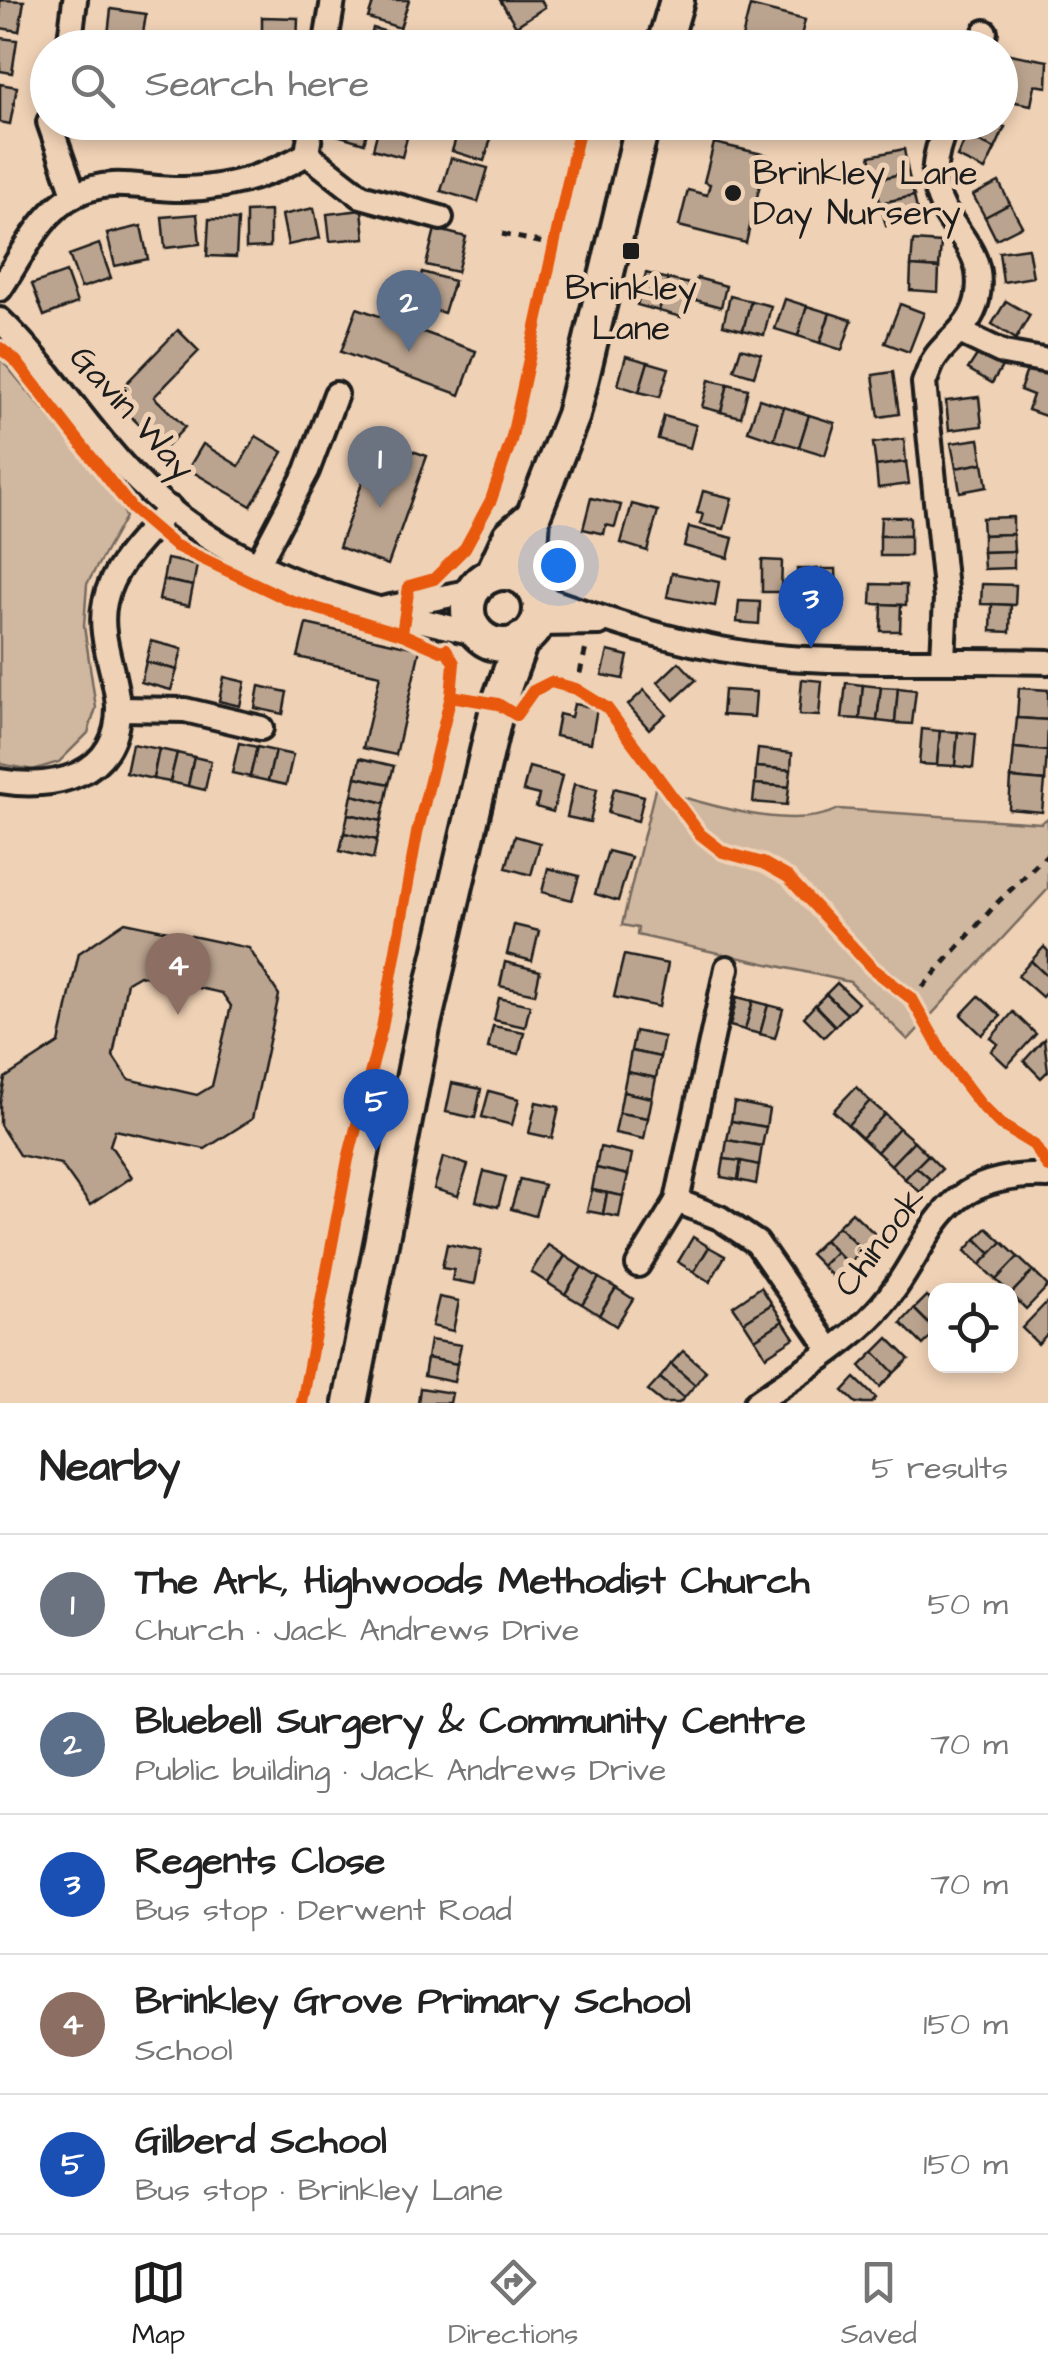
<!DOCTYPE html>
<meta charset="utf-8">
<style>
:root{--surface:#fff;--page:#f6f6f6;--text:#222;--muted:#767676;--line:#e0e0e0;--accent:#1c1c1c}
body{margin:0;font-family:"Architects Daughter",sans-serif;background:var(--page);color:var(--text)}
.controls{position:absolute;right:30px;bottom:30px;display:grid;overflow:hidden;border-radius:20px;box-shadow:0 5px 15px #0003}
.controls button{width:90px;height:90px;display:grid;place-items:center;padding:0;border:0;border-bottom:2px solid var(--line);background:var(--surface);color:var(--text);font:50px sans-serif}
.you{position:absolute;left:558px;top:565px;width:35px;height:35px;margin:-25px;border:8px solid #fff;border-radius:50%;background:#1a73e8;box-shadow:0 0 0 15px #1a73e833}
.badge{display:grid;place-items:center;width:65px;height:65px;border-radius:50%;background:var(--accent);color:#fff;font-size:32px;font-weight:700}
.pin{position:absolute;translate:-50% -82px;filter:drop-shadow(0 2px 5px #0008)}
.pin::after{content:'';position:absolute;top:52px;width:35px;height:30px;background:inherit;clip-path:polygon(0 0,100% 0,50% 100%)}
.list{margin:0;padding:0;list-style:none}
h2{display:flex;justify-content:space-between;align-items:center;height:130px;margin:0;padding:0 40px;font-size:42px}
h2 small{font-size:32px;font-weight:400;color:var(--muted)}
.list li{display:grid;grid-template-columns:65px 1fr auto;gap:30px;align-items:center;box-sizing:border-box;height:140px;padding:0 40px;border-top:2px solid var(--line)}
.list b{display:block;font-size:38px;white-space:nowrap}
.list p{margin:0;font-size:32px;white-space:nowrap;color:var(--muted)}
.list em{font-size:32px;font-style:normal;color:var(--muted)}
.icon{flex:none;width:55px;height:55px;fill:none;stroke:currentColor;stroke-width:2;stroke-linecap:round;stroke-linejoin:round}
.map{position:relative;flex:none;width:1048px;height:1403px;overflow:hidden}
.search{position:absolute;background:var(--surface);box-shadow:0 5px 15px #0003;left:30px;right:30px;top:30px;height:110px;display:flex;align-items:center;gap:25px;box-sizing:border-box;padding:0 35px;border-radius:55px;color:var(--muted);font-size:38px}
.sheet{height:830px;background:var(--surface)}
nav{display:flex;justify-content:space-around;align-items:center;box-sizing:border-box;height:140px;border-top:2px solid var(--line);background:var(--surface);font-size:28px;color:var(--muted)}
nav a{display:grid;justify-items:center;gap:5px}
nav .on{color:var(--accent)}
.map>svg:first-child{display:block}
.green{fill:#d0b79f;stroke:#766a5e;stroke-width:2.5}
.building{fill:#bba48f;stroke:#1c1c1c;stroke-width:2.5;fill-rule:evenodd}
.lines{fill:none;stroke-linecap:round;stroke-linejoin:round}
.street-casing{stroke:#1c1c1c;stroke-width:30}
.secondary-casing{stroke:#1c1c1c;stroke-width:40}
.path{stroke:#1c1c1c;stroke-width:5;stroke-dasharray:8 8;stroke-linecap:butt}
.street{stroke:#efd1b5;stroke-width:22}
.secondary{stroke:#efd1b5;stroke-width:32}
.cycleway-casing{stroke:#efd1b5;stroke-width:19}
.cycleway{stroke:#e8590c;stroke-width:12}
.poi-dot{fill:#1c1c1c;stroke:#efd1b5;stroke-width:4}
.labels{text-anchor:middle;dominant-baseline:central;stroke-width:10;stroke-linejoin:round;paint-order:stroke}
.poi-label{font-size:35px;fill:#1c1c1c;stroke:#efd1b5;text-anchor:start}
.street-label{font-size:35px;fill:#1c1c1c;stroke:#efd1b5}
</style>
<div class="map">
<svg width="1048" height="1403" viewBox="0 0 1048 1403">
<rect width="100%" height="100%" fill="#efd1b5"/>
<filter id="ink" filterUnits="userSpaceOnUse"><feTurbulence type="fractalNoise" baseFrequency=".01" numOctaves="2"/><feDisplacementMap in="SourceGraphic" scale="20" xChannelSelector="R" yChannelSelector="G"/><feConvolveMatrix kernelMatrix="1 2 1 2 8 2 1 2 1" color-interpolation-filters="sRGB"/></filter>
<g filter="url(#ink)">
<!-- green -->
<g class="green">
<polygon points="0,358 119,500 125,517 87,584 84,626 96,708 88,733 59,762 33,770 0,764"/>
<path d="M655,789C705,803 790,833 839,809L1041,823L1048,818V889L908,1040L850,982L637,935L638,928L622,925Z"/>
</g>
<!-- building -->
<g class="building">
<polygon points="0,0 24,1 19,31 0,28"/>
<polygon points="374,0 409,0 400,28 368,18"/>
<polygon points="500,0 541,0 545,7 516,26"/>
<polygon points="750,6 805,20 798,48 756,48 741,42"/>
<polygon points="111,9 146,14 141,47 112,43 113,35 108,35"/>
<polygon points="262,17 298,18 297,45 262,44"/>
<polygon points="373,28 405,37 402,48 368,48"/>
<polygon points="0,38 17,40 12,73 0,71"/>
<polygon points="1004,53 1048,61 1047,87 1035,85 1031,105 1000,99"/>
<polygon points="0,84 17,87 10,124 0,122"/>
<rect x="77" y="122" width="31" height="10"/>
<polygon points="119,122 149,122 149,136 118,136"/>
<rect x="160" y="122" width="31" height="11"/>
<rect x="199" y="122" width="35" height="8"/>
<polygon points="336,122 370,122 364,143 333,134"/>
<polygon points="380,122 411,122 402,157 373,149"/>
<polygon points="461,122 494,129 484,161 452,151"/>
<polygon points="973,122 1005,127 995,149 967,136"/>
<polygon points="967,136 995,149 985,170 957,157"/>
<polygon points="714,143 767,155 746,243 679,226 688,190 707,195 710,184 704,182"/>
<polygon points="904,149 908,172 876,180 870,156"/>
<polygon points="451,158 488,168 478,202 441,191"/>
<polygon points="908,172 914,196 880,203 876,180"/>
<polygon points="999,182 1010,204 985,217 973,195"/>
<polygon points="914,196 919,219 886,226 880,203"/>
<polygon points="1010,204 1022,226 996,239 985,217"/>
<polygon points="314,208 320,238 288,245 282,215"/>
<polygon points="362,210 365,238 330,241 327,214"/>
<polygon points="270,211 270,247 246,248 246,212"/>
<polygon points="197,214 200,244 165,248 162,217"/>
<polygon points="209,219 238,220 236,257 207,256"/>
<polygon points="141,226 148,259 115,266 107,234"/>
<polygon points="435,229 466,237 457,272 426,265"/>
<polygon points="913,241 941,243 939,268 911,266"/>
<polygon points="99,244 111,278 81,288 69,255"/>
<polygon points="1028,248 1033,277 1003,282 999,252"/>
<polygon points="911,266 939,268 938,292 910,290"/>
<polygon points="66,272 77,303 44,316 32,284"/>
<polygon points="422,272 454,281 444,313 412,304"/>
<polygon points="646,273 668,279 659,311 637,305"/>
<polygon points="697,278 726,286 721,307 692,299"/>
<polygon points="668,279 690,284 681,317 659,311"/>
<polygon points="730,296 751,301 743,330 723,325"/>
<polygon points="785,299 807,306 798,336 775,329"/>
<polygon points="751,301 771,306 764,335 743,330"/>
<polygon points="1006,301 1030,315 1016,339 992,324"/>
<polygon points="900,304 924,313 909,352 885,343"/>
<polygon points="807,306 830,313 820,343 798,336"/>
<polygon points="357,308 476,351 460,395 341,352"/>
<polygon points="830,313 852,320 842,350 820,343"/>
<polygon points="178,330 199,351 154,397 185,427 164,449 112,398"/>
<polygon points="741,348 761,354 754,376 734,370"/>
<polygon points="979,352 1003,365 992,383 968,369"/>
<polygon points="626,356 648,362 639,392 618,385"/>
<polygon points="648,362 669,368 660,397 639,392"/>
<polygon points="1028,367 1048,374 1048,417 1028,410 1033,395 1020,390"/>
<polygon points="893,372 899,414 879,417 873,375"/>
<polygon points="709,380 728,384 721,412 702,407"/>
<polygon points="728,384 748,389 741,417 721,412"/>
<polygon points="979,397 982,426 949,430 946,401"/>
<polygon points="759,399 784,407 774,440 748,431"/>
<polygon points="784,407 809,415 799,447 774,440"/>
<polygon points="809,415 835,423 825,455 799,447"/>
<polygon points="664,416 696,425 690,448 658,439"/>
<polygon points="256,436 283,452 251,506 188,469 203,444 239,466"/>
<polygon points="378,439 427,456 388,565 339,547"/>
<polygon points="904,439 906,462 876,466 873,443"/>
<polygon points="979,439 983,463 956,468 951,443"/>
<polygon points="906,462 909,484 878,488 876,466"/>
<polygon points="983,463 987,487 960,492 956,468"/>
<polygon points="703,491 732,498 724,529 700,524 703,514 697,513"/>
<polygon points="591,498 621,505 615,527 606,525 604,534 583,529"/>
<polygon points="632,504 658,511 647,551 621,543"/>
<polygon points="881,517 910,517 910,536 880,536"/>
<polygon points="1013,517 1013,534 983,535 982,518"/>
<polygon points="689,527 733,538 728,558 684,546"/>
<polygon points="1013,534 1014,551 983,552 983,535"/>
<rect x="880" y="536" width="30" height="20"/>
<polygon points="1014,551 1014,568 984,569 983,552"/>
<polygon points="167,559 197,565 193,586 163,580"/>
<polygon points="762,560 782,561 781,592 762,592"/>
<rect x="797" y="569" width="20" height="32"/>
<polygon points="817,569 836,569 837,601 817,601"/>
<polygon points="672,573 719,582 715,606 667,597"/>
<polygon points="163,580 193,586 189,606 159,600"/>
<polygon points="872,584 906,585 906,605 871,604"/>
<polygon points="982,584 1016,585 1015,605 981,604"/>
<polygon points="739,601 760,602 759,624 737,622"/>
<polygon points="882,604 901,605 900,631 881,631"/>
<polygon points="992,604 1011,605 1010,632 991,631"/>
<polygon points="306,624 420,649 396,755 363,748 380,675 298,657"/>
<polygon points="151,641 182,649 177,670 146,662"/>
<polygon points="608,651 628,656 623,679 602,675"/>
<polygon points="146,662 177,670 171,690 141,682"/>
<polygon points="679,662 696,680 674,700 658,682"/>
<polygon points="224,677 245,682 240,706 219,701"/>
<polygon points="802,679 822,681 819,716 799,715"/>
<polygon points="846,683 863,685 860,719 842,718"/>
<polygon points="863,685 881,687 877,721 860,719"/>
<polygon points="259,686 287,692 283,714 255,708"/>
<polygon points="881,687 898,688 895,723 877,721"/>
<polygon points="898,688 916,690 912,724 895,723"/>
<polygon points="1019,688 1048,690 1048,720 1017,718"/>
<polygon points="644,690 666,714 649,729 628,705"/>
<polygon points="724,690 756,692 754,717 722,715"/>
<polygon points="574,704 597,708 591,743 555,736 559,714 571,717"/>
<polygon points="1017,718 1048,720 1047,751 1014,748"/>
<polygon points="922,729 940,731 937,765 919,764"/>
<polygon points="940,731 958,732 955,766 937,765"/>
<polygon points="958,732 976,734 973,768 955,766"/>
<polygon points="239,743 257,747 250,777 232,773"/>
<polygon points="132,744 159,749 153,779 126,773"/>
<polygon points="257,747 275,751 268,781 250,777"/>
<polygon points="1014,748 1047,751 1045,781 1011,778"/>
<polygon points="159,749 177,753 170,782 153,779"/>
<polygon points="758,749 792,753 791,770 756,767"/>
<polygon points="275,751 293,755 286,785 268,781"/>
<polygon points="177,753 194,757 188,786 170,782"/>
<polygon points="194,757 211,761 205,790 188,786"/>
<polygon points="360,758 394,766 389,784 356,777"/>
<polygon points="529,767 562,776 553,812 536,807 539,795 523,791"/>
<polygon points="756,767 791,770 789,787 755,784"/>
<polygon points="356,777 389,784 385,803 352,795"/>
<polygon points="1011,778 1045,781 1042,812 1009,809"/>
<polygon points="574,784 597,789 590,822 567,817"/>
<polygon points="755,784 789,787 787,805 753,802"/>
<polygon points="614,788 644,796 638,821 608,813"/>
<polygon points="352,795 385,803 381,821 348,814"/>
<polygon points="348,814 381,821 377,840 344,833"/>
<polygon points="344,833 377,840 373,859 340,851"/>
<polygon points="515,836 540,843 531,875 506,868"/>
<polygon points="608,851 631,857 618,901 595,894"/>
<polygon points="548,868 579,876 572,900 542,892"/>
<path d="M125,922L249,948L279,995L252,1119L205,1149L115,1130L110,1145L132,1177L90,1205L61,1164L19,1155L0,1125V1102L5,1078L59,1043L79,953ZM139,975L222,993L231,1006L212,1086L197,1095L128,1079L113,1056L127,982Z"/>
<polygon points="514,925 539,931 532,961 507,954"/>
<polygon points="1044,947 1048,951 1048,977 1031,961"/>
<polygon points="624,955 668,964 659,1007 614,997"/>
<polygon points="1031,961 1048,977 1048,990 1042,997 1018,976"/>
<polygon points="505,962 540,971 535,994 500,986"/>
<polygon points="837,983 858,1003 847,1014 826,994"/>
<polygon points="826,994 847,1014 835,1026 815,1005"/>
<polygon points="979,996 1001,1016 982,1035 961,1015"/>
<polygon points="737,997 753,1001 745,1030 730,1026"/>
<polygon points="499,998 530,1005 525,1027 494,1020"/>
<polygon points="753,1001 768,1005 760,1034 745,1030"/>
<polygon points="768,1005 783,1009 775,1038 760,1034"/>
<polygon points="815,1005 835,1026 824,1037 804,1017"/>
<polygon points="1013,1012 1036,1034 1007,1066 991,1051 998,1044 991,1038"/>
<polygon points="493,1026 524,1032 519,1054 488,1048"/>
<polygon points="635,1031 664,1037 660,1057 631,1051"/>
<polygon points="1044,1039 1048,1071 1041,1078 1024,1061"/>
<polygon points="631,1051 660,1057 656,1078 627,1072"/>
<polygon points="627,1072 656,1078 652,1098 623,1092"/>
<polygon points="452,1083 481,1089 475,1118 446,1112"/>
<polygon points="856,1087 870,1101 848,1125 833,1111"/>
<polygon points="489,1091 519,1099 512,1125 482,1117"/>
<polygon points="623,1092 652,1098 648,1118 619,1113"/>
<polygon points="870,1101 885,1114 862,1138 848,1125"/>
<polygon points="536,1102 559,1107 552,1138 529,1133"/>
<polygon points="734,1102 769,1109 766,1127 731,1121"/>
<polygon points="619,1113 648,1118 644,1139 615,1133"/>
<polygon points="885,1114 899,1128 877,1152 862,1138"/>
<polygon points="731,1121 766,1127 762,1146 727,1140"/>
<polygon points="899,1128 914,1141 891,1165 877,1152"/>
<polygon points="727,1140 762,1146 759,1165 724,1159"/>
<polygon points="914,1141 928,1155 905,1179 891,1165"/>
<polygon points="600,1147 632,1154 628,1175 596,1168"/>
<polygon points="928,1155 942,1169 931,1180 916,1167"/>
<polygon points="443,1157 468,1165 458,1196 434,1189"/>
<polygon points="724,1159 741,1161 738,1180 721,1177"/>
<polygon points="741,1161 759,1165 756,1184 738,1180"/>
<polygon points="916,1167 931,1180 920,1192 905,1179"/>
<polygon points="596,1168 628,1175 623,1196 592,1190"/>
<polygon points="484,1171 506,1177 498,1207 476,1201"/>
<polygon points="520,1179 544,1185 535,1216 511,1209"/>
<polygon points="592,1190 607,1193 603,1214 587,1211"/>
<polygon points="607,1193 623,1196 619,1217 603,1214"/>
<polygon points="852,1212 876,1235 862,1250 838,1226"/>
<polygon points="838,1226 862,1250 848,1264 824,1240"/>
<polygon points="987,1228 1002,1242 991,1254 976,1239"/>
<polygon points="693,1237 709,1247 694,1272 678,1262"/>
<polygon points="976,1239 991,1254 980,1265 965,1251"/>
<polygon points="824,1240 836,1252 822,1266 810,1254"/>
<polygon points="1002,1242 1018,1257 996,1280 980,1265"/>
<polygon points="447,1244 481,1251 475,1284 452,1280 454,1270 442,1268"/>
<polygon points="548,1245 565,1256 548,1283 531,1272"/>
<polygon points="709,1247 725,1256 710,1282 694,1272"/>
<polygon points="836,1252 848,1264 834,1278 822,1266"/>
<polygon points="565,1256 582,1267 565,1294 548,1283"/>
<polygon points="1018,1257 1033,1271 1011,1294 996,1280"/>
<polygon points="582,1267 599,1278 582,1304 565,1294"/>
<polygon points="1033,1271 1048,1286 1026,1309 1011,1294"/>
<polygon points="599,1278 616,1288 599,1315 582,1304"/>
<polygon points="761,1287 772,1304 744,1322 733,1306"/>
<polygon points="616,1288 633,1299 616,1326 599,1315"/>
<polygon points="927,1296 936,1304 936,1331 914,1309"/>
<polygon points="439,1297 459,1301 453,1331 432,1326"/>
<polygon points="1048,1301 1048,1333 1038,1344 1022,1328"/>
<polygon points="772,1304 783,1321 755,1339 744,1322"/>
<polygon points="914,1309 936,1331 923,1345 901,1323"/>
<polygon points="783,1321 794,1338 766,1356 755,1339"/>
<polygon points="888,1338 909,1359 894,1373 874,1352"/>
<polygon points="430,1340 461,1345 457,1364 427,1358"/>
<polygon points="683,1351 706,1371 695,1385 671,1364"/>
<polygon points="874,1352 894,1373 880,1387 860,1366"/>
<polygon points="427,1358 457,1364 454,1382 424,1376"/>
<polygon points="671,1364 695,1385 684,1398 660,1378"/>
<polygon points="660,1378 684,1398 679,1403 663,1403 648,1391"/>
<polygon points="855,1378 876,1398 872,1403 856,1403 843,1391"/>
<polygon points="420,1388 452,1393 450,1403 418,1403"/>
</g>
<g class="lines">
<!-- street casing -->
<g class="street-casing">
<g id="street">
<polyline points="69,48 75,0"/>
<polyline points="325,48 333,0"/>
<polyline points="980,48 985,32"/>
<polyline points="49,122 74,194"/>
<polyline points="307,154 361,196 441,218"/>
<path d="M0,289C20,259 43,209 77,194C113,176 145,190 183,189C228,188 269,176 307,154L312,122"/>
<path d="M0,320C48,366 83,423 128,471C219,568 350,606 475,633"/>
<polyline points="962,333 1004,353 1048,361"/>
<polyline points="257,566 307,471 336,394"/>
<path d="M538,596C619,625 703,652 789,658C875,664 962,659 1048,662"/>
<polyline points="386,608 473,591"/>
<polyline points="537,624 599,623"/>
<path d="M943,658L946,599L924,383C928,374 931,362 937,355C951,337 971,326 977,300C993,224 901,224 948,122"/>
<polyline points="118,709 185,710 261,728"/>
<path d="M0,781C53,790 118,777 118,708C117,674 97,637 105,602C112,565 146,536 170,508"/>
<polyline points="677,1201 720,1218 757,1243 830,1349"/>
<polyline points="638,1265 677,1201 727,968"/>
<path d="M756,1403C793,1376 835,1352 868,1320C937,1254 922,1172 1048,1176"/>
</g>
</g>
<!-- secondary casing -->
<g class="secondary-casing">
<g id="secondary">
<polyline points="663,48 677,0"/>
<circle cx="504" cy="609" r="36"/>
<polyline points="492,575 510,536 533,516"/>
<polyline points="529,581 533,516 573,415 643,122"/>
<polyline points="350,1403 423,1028 498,704 522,639"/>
</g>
</g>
<!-- path -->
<g class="path">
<polyline points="502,234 553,245"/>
<polyline points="576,689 586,648"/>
<polyline points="912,999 998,902 1048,854"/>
</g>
<!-- street -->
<use href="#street" class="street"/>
<!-- secondary -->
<use href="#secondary" class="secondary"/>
<!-- cycleway casing -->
<g class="cycleway-casing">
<g id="cycleway">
<polyline points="0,348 16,361 132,509 174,545 289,600 402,634"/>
<polyline points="451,696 498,704 516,715 533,691 551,682 576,689 607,708 700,834 723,852 763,863 788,877 872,968 912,999 947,1061 980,1104 1000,1124 1034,1145 1048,1167"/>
<polyline points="302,1403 348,1159 382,1028 417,833 451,696 454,663 446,649 441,651 402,634 409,586 434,579 465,548 491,500 511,441 581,122"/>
</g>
</g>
<!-- cycleway -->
<use href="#cycleway" class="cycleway"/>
</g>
</g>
<!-- markers -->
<g class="poi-dot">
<circle cx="733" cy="193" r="10"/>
<rect x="621" y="241" width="20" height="20" rx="5"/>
</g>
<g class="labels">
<!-- poi labels -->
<g class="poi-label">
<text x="753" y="173">Brinkley Lane<tspan x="753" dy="40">Day Nursery</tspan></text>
<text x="631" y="288" text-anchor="middle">Brinkley<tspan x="631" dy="40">Lane</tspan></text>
</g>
<!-- street labels -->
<g class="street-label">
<text transform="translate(132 413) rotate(48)">Gavin Way</text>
<text transform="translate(880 1242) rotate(-53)">Chinook</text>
</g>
</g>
</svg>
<div class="controls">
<button><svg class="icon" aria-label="locate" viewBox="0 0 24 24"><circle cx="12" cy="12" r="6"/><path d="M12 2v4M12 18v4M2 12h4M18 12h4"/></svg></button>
</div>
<div class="you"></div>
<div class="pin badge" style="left:380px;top:508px;background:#6b7280">1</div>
<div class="pin badge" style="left:409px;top:352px;background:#5c6f8a">2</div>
<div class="pin badge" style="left:811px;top:648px;background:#1a4fb4">3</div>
<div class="pin badge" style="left:178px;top:1015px;background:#8d6e63">4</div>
<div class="pin badge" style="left:376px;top:1151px;background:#1a4fb4">5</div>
<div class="search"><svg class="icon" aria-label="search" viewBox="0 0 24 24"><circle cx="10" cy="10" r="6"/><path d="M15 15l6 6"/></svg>Search here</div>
</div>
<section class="sheet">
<h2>Nearby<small>5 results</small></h2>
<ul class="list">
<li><span class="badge" style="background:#6b7280">1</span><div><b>The Ark, Highwoods Methodist Church</b><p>Church · Jack Andrews Drive</p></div><em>50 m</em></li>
<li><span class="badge" style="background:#5c6f8a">2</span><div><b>Bluebell Surgery &amp; Community Centre</b><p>Public building · Jack Andrews Drive</p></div><em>70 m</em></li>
<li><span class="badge" style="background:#1a4fb4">3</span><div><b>Regents Close</b><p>Bus stop · Derwent Road</p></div><em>70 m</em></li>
<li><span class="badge" style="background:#8d6e63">4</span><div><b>Brinkley Grove Primary School</b><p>School</p></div><em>150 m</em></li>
<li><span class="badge" style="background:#1a4fb4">5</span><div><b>Gilberd School</b><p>Bus stop · Brinkley Lane</p></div><em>150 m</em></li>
</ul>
</section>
<nav>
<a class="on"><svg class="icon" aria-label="map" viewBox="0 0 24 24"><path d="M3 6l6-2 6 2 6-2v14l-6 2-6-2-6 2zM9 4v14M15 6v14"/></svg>Map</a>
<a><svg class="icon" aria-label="directions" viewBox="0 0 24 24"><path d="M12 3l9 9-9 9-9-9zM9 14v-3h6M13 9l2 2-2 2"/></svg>Directions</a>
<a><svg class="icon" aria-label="saved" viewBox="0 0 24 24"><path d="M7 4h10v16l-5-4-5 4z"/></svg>Saved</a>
</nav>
